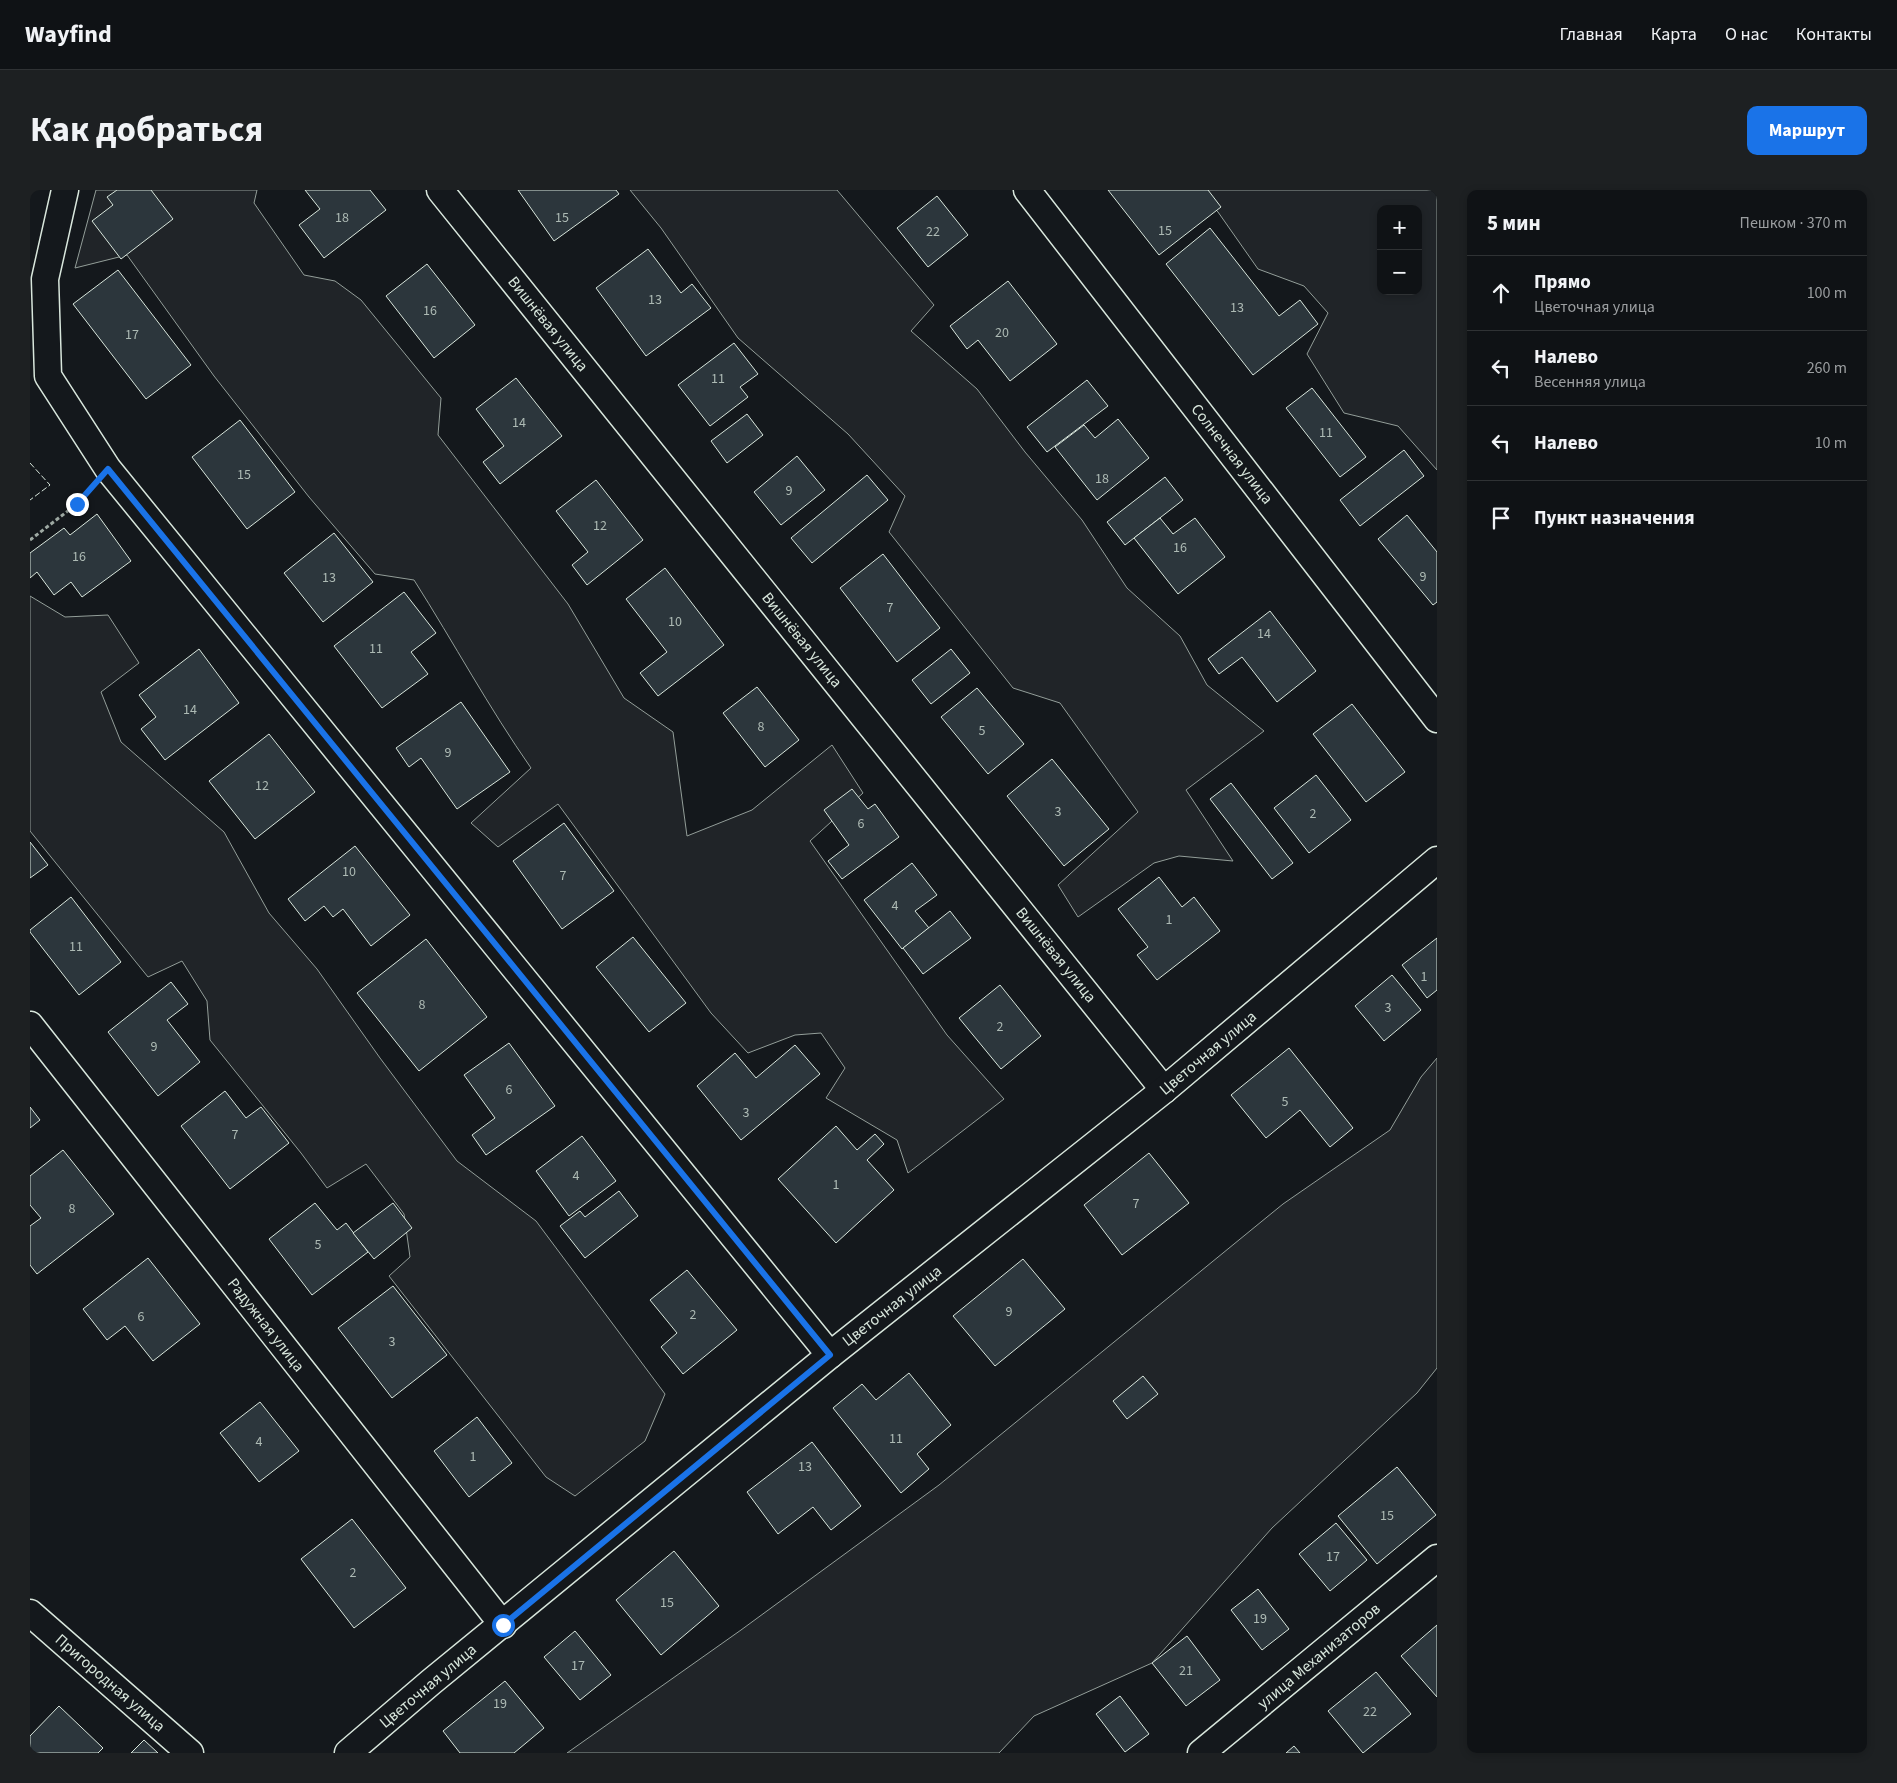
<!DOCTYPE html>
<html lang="ru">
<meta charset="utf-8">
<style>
:root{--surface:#0f1215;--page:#1d2022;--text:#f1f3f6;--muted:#9b9ea0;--line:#2f3234;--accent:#1a73e8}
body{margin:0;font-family:"Source Sans 3",sans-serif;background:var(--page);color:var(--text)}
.controls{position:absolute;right:15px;top:15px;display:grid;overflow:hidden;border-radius:10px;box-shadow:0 2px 8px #0003}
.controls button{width:45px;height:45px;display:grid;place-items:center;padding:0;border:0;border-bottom:1px solid var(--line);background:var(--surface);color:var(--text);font:25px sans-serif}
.stop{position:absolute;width:15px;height:15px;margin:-11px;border:4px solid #1a73e8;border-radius:50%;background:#fff}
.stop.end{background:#1a73e8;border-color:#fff;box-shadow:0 1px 5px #0008}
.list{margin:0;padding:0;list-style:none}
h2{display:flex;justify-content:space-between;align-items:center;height:65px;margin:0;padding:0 20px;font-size:21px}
h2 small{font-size:16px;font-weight:400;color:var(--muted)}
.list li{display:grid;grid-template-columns:32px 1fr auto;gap:15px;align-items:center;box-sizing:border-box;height:75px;padding:0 20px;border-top:1px solid var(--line)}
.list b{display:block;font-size:19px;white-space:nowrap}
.list p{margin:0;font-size:16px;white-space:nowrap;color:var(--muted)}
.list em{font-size:16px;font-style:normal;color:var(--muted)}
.icon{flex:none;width:28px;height:28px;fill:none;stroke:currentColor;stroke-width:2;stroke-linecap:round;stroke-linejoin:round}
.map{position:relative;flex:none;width:1407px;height:1563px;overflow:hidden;border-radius:10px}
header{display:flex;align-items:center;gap:30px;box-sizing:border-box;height:70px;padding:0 25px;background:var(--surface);border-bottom:1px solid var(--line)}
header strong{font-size:24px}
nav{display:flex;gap:28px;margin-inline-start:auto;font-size:18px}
.intro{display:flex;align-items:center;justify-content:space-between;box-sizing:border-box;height:120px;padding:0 30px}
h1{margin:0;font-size:35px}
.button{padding:12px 22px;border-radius:10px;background:var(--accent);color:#fff;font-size:18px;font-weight:700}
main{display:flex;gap:30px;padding:0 30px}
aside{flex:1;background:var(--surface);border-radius:10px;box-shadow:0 2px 8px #0003}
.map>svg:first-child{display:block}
.green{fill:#202428;stroke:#939e99;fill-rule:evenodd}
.building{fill:#2c363c;stroke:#d8e6dc}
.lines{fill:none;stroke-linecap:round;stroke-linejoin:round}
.minor-casing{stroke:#d8e6dc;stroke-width:29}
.path{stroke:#9da8a2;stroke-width:3;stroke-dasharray:4 2.5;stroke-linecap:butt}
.minor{stroke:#14181c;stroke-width:26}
.fence{stroke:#d8e6dc;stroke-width:1;stroke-dasharray:6 2.5;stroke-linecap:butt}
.route{stroke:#1a73e8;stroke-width:6}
.labels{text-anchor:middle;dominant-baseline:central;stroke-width:4;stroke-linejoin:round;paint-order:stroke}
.number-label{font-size:14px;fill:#adbab4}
.street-label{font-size:16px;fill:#d8e6dc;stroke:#14181c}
</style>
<header>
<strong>Wayfind</strong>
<nav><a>Главная</a><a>Карта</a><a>О нас</a><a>Контакты</a></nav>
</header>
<div class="intro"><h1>Как добраться</h1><a class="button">Маршрут</a></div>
<main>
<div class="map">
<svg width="1407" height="1563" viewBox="0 0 1407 1563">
<rect width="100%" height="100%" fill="#14181c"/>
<!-- green -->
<g class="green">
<path d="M66,0H227L224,13L274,85L305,91L331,110L411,208L408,245L538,414L594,508L643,542L657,646L722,620L802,555L833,603L780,651L917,845L974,909L878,983L867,950L796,908L815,878L791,843L765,845L718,863L681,823L528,614L468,657L441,633L501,578C459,518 424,453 384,390L345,384L279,307L184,186L97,65L45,78Z"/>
<polygon points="600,0 807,0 904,115 881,141 947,199 995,262 1052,330 1097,398 1150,446 1177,495 1234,541 1156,600 1203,671 1149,666 1124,673 1048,727 1028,695 1108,622 1030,513 983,498 859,342 875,306 818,244 708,148 631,38"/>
<path d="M1167,0H1407V280L1368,236L1314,223L1277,164L1298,123L1274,96L1228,79L1188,22ZM1351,19H1388V101H1351Z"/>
<polygon points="0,406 35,427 78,425 109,473 71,502 91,552 194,642 239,723 287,779 350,868 427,971 506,1031 635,1204 615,1251 545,1306 516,1287 359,1086 380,1067 374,1024 336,974 297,998 271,963 180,850 177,811 152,771 118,787 0,641"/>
<polygon points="1407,868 1407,1178 1387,1203 1242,1338 1122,1473 1004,1526 969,1563 537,1563 711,1440 909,1295 1253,1014 1360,940 1391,887"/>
</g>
<!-- building -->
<g class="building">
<polygon points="87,0 121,0 143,29 91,69 62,31 83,15 77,7"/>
<polygon points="275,0 340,0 356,20 294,68 269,35 290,19"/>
<polygon points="488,0 586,0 589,4 524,51"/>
<polygon points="1078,0 1178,0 1191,17 1129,65"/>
<polygon points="907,6 938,45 898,77 867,38"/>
<polygon points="1180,38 1249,126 1270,110 1288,134 1223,185 1136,74"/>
<polygon points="618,59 651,103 662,94 681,118 616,166 566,98"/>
<polygon points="397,74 445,135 404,168 356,106"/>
<polygon points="88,80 161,175 116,209 43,114"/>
<polygon points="978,91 1027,154 980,191 948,150 937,159 920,136"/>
<polygon points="704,153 728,184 710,197 718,207 680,236 648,195"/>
<polygon points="486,188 532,246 470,294 453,272 474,256 446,219"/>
<polygon points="1057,190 1078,216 1017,262 997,237"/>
<polygon points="1282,198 1336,267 1310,287 1256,218"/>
<polygon points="717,224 733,245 697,273 681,251"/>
<polygon points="1088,229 1119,268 1067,310 1025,257 1054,235 1065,248"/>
<polygon points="210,230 265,302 217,339 162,267"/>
<polygon points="1374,260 1394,286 1330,336 1310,310"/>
<polygon points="767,266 795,300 751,335 724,302"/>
<polygon points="837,285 858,310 782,373 761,348"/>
<polygon points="1135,287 1153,310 1095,355 1077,332"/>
<polygon points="566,290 613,350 557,395 542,375 558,362 526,321"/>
<polygon points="67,324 101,371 52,407 41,392 24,405 7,382 0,388 0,363 34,338 40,345"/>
<polygon points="1377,325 1407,362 1407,412 1403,415 1348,349"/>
<polygon points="1130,328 1143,344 1165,328 1195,367 1148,404 1104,348"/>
<polygon points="304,343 343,392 293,432 254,383"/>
<polygon points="853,364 910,438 867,472 810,398"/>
<polygon points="635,378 694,455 628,506 610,483 637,462 596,409"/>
<polygon points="374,402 406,443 381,462 398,484 352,518 304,456"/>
<polygon points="1240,421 1286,481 1247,512 1212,467 1189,484 1178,469"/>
<polygon points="169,459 209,513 135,570 111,539 126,527 109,505"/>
<polygon points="921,459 940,483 901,514 882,490"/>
<polygon points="727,497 769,550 735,577 693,523"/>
<polygon points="947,498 994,554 958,584 911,527"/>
<polygon points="431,512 480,582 427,619 391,568 379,577 366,558"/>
<polygon points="1322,514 1375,582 1336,612 1283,544"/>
<polygon points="239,544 285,602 225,649 179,591"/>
<polygon points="1022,569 1079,639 1034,676 977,606"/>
<polygon points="1286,585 1321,630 1279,663 1244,618"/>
<polygon points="1201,593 1263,673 1242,689 1180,609"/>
<polygon points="822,599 838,619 845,614 869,647 812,689 798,671 819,655 794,620"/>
<polygon points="534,633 584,701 532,739 483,671"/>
<polygon points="0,652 18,675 0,688"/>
<polygon points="325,656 380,725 341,756 313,719 303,727 294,716 275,731 258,709"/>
<polygon points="882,673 907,705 885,721 899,738 872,759 834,710"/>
<polygon points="1129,687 1152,717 1164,707 1190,741 1127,790 1107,765 1118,757 1088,719"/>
<polygon points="41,707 91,772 49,805 0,742 0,740"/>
<polygon points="920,721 941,748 893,784 873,758"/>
<polygon points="603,747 656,813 619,842 566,777"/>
<polygon points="1407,748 1407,800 1397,808 1372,775"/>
<polygon points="396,749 457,827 389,881 327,803"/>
<polygon points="1362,785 1391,820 1354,851 1325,816"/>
<polygon points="141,792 158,814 137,830 170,872 128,906 78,842"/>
<polygon points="970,795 1011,846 971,879 929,828"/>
<polygon points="479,853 525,916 456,965 442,945 465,928 434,885"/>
<polygon points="765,855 790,884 711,950 667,896 705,863 726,888"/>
<polygon points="1259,858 1323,938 1300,957 1270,920 1236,948 1201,905"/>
<polygon points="195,901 216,928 231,917 259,953 200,999 151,936"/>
<polygon points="0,917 10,930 0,938"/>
<polygon points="806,936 827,960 845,944 854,954 837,970 864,1000 806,1053 748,989"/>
<polygon points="552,946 586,991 539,1026 506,981"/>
<polygon points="33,960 84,1024 7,1084 0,1075 0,1036 11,1028 0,1015 0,986"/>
<polygon points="1119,963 1159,1013 1092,1065 1054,1015"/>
<polygon points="589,1001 608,1026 555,1068 530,1036 550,1021 555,1027"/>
<polygon points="285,1013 307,1040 316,1033 338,1062 282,1105 239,1049"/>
<polygon points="363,1013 382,1038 344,1069 323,1043"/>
<polygon points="118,1068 170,1134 123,1171 95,1136 77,1150 53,1119"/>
<polygon points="993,1069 1035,1119 965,1176 923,1126"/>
<polygon points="657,1080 707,1140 653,1184 631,1157 647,1143 620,1110"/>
<polygon points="363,1096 417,1165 362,1208 308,1138"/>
<polygon points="879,1183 921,1235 887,1264 899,1279 871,1303 803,1218 832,1194 846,1210"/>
<polygon points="1113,1186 1128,1204 1097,1229 1083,1211"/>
<polygon points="230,1212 269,1261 229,1292 190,1243"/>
<polygon points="447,1227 482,1273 439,1307 404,1261"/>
<polygon points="782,1252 831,1316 801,1340 783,1317 748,1344 717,1302"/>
<polygon points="1367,1277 1406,1325 1347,1374 1308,1326"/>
<polygon points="322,1329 376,1398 324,1438 271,1369"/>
<polygon points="1306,1333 1337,1370 1300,1401 1269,1364"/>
<polygon points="644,1361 689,1416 631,1465 586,1410"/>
<polygon points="1228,1399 1259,1439 1232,1460 1201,1420"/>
<polygon points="1407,1435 1407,1507 1371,1466"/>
<polygon points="545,1441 581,1485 550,1510 514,1467"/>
<polygon points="1157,1446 1190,1490 1156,1516 1122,1473"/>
<polygon points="1346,1482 1381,1524 1333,1563 1298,1521"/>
<polygon points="475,1491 514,1538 484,1563 430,1563 413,1541"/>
<polygon points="1090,1506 1119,1544 1095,1562 1066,1524"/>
<polygon points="29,1516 73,1558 68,1563 0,1563 0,1546"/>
<polygon points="114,1550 128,1563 101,1563"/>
<polygon points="1264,1556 1270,1563 1256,1563"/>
</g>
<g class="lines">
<!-- minor casing -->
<g class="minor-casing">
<g id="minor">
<polyline points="35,0 15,89 18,186 78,279 800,1165"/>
<polyline points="410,0 1134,900"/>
<polyline points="997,0 1407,529"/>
<polyline points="0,835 473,1435"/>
<polyline points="0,1423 160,1563"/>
<polyline points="318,1563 401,1492 800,1165 1134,900 1407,670"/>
<polyline points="1171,1563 1407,1368"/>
</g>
</g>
<!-- path -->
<polyline class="path" points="0,350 47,314 59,300"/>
<!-- minor -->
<use href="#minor" class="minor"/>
<!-- fence -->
<polyline class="fence" points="0,273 20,295 0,310"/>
</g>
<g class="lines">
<!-- route -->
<polyline class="route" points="47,314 78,279 800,1165 473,1435"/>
</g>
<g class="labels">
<!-- number labels -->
<g class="number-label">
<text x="312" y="28">18</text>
<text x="532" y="28">15</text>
<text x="1135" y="41">15</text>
<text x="903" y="42">22</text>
<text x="625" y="110">13</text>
<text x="1207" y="118">13</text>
<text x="400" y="121">16</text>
<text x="972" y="143">20</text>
<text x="102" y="145">17</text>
<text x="688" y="189">11</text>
<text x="489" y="233">14</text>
<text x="1296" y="243">11</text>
<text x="214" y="285">15</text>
<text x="1072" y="289">18</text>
<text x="759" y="301">9</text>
<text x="570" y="336">12</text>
<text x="1150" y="358">16</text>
<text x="49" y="367">16</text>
<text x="1393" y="387">9</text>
<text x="299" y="388">13</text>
<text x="860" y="418">7</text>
<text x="645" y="432">10</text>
<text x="1234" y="444">14</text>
<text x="346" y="459">11</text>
<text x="160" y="520">14</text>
<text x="731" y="537">8</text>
<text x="952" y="541">5</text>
<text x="418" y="563">9</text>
<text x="232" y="596">12</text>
<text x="1028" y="622">3</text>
<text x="1283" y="624">2</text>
<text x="831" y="634">6</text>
<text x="319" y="682">10</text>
<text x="533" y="686">7</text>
<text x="865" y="716">4</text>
<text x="1139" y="730">1</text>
<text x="46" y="757">11</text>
<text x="1394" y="787">1</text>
<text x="392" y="815">8</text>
<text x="1358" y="818">3</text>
<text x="970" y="837">2</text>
<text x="124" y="857">9</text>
<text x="479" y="900">6</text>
<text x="1255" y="912">5</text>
<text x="716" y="923">3</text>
<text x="205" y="945">7</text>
<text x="546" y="986">4</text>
<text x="806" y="995">1</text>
<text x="1106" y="1014">7</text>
<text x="42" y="1019">8</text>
<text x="288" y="1055">5</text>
<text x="979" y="1122">9</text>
<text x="663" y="1125">2</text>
<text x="111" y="1127">6</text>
<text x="362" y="1152">3</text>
<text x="866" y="1249">11</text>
<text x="229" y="1252">4</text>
<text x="443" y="1267">1</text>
<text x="775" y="1277">13</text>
<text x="1357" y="1326">15</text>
<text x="1303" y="1367">17</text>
<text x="323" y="1383">2</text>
<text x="637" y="1413">15</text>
<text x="1230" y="1429">19</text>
<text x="548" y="1476">17</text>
<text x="1156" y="1481">21</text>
<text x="470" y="1514">19</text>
<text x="1340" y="1522">22</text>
</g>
<!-- street labels -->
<g class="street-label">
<text transform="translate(518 134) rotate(51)">Вишнёвая улица</text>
<text transform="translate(1202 264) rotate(52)">Солнечная улица</text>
<text transform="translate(772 450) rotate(51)">Вишнёвая улица</text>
<text transform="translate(1026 765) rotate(51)">Вишнёвая улица</text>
<text transform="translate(1178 863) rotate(-40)">Цветочная улица</text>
<text transform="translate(862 1116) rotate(-38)">Цветочная улица</text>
<text transform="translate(236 1135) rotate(52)">Радужная улица</text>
<text transform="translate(1289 1466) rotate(-40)">улица Механизаторов</text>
<text transform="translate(80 1493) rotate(41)">Пригородная улица</text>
<text transform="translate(398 1496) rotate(-40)">Цветочная улица</text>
</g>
</g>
</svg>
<div class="controls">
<button>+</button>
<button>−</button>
</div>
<div class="stop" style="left:473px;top:1435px"></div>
<div class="stop end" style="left:47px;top:314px"></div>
</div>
<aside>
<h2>5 мин<small>Пешком · 370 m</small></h2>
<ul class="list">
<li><svg class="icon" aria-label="ahead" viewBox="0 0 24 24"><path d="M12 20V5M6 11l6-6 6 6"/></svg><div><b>Прямо</b><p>Цветочная улица</p></div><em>100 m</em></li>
<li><svg class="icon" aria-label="left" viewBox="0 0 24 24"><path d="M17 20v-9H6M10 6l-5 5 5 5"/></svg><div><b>Налево</b><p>Весенняя улица</p></div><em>260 m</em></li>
<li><svg class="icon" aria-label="left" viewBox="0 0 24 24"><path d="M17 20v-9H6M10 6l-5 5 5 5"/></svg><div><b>Налево</b></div><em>10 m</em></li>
<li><svg class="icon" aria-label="arrive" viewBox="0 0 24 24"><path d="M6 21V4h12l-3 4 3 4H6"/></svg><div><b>Пункт назначения</b></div></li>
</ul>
</aside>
</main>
